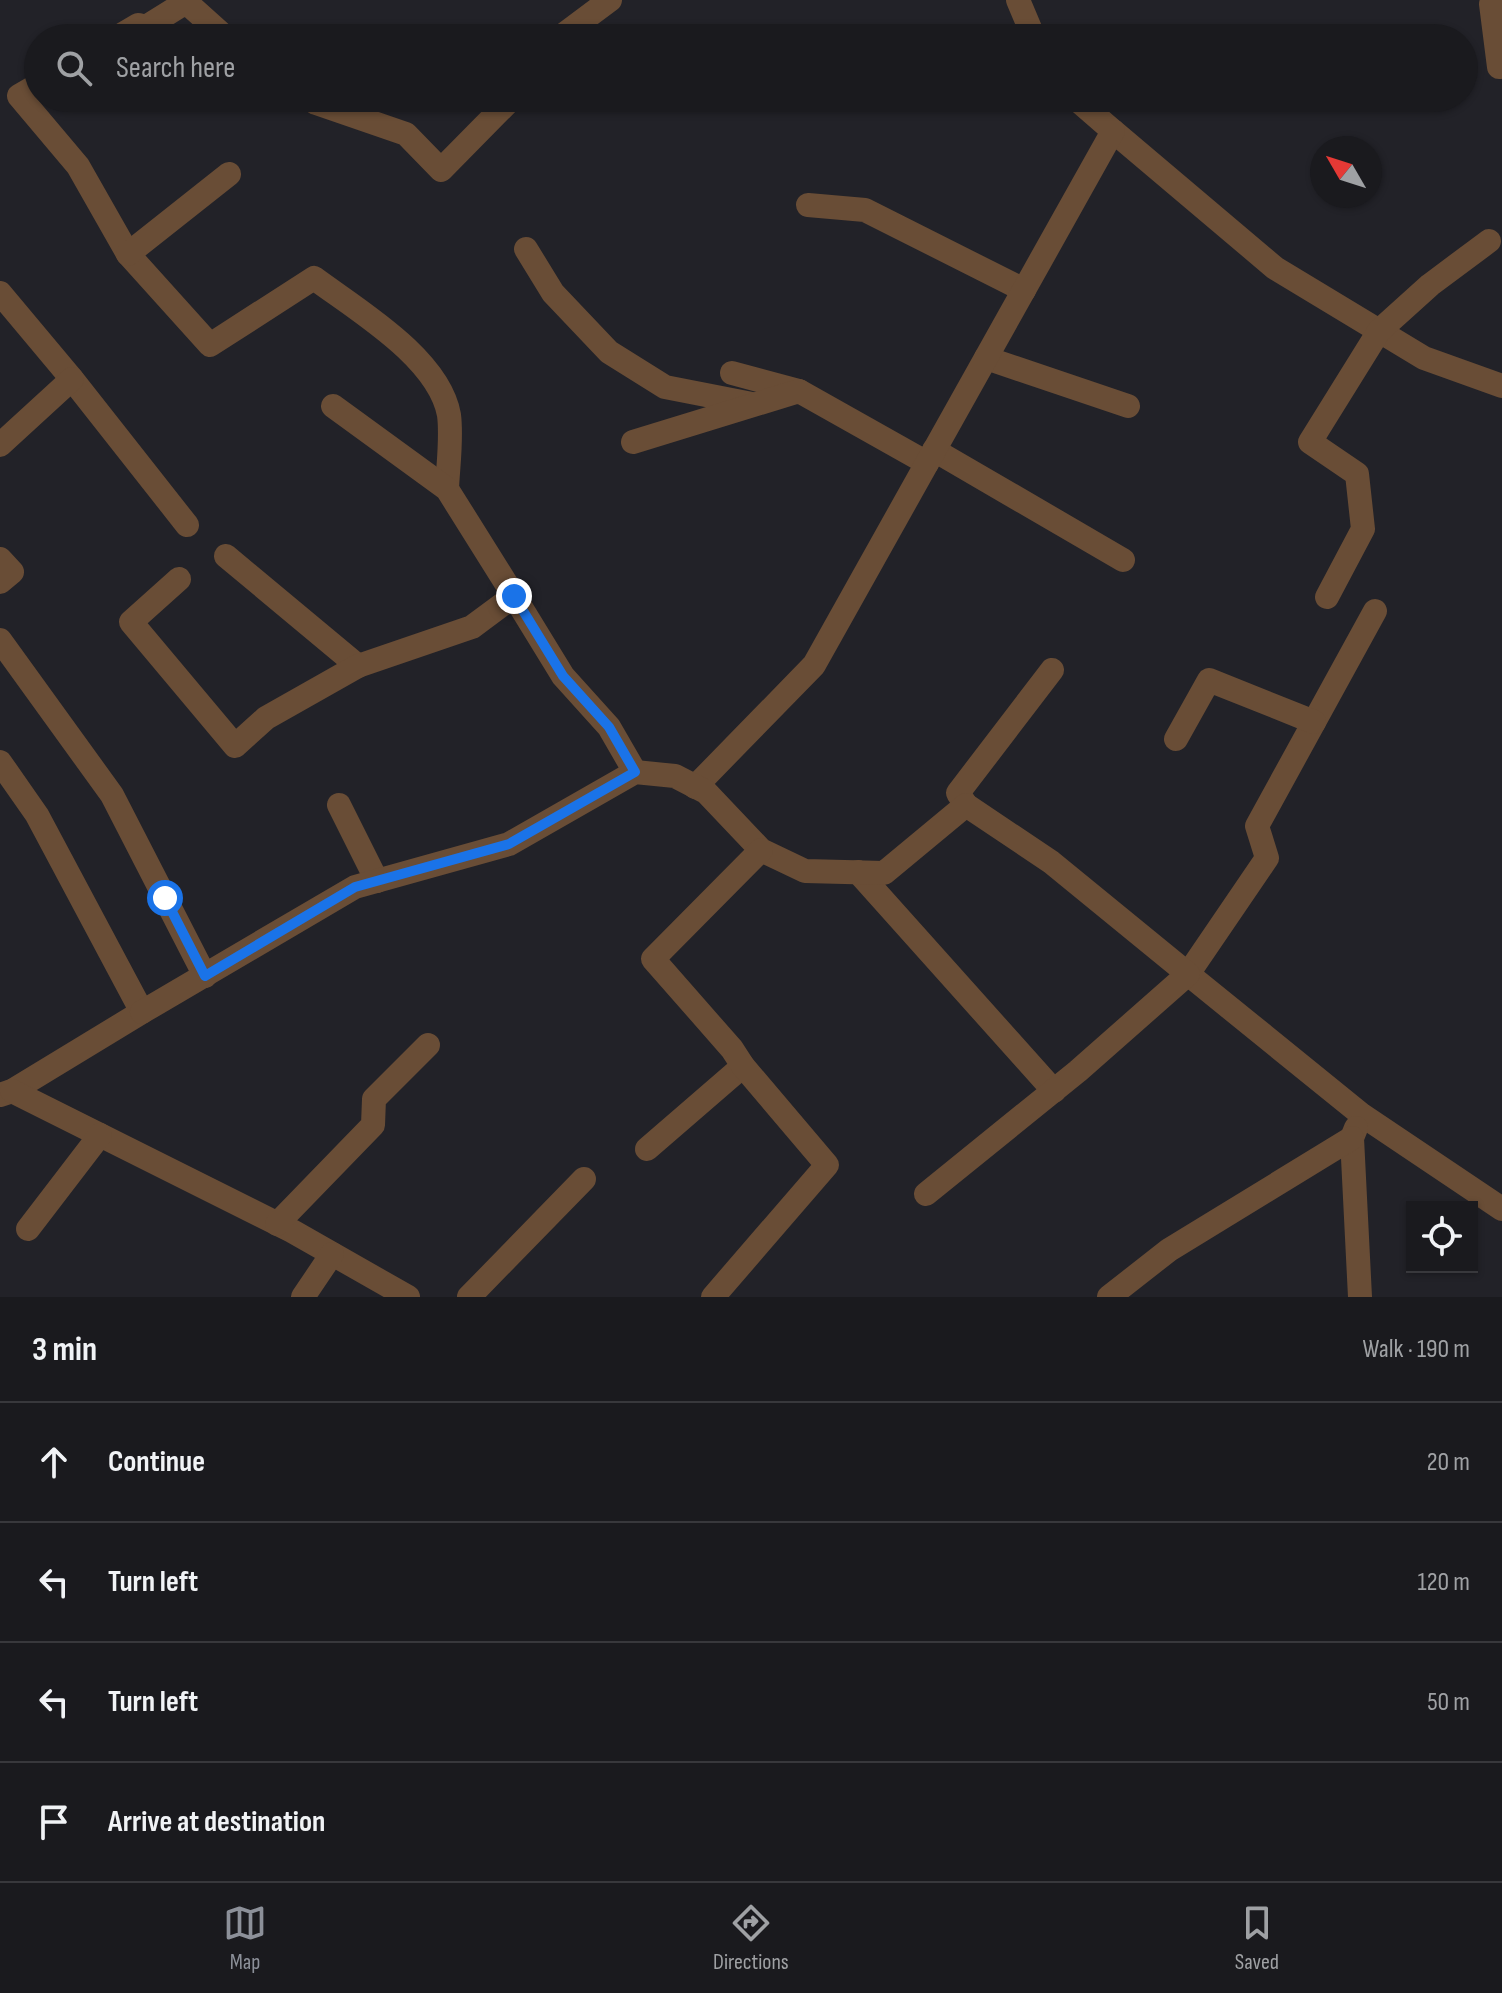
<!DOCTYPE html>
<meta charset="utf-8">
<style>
:root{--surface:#1a1a1e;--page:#27272b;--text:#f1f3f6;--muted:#9fa1a4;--line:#38383c;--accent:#8c9099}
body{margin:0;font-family:"Sofia Sans Condensed",sans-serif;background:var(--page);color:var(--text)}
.controls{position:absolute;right:24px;bottom:24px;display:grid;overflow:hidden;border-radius:0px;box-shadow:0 2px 6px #0004}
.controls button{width:72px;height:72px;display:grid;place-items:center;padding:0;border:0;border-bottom:2px solid var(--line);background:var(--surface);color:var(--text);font:40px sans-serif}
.compass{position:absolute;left:1310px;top:136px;width:72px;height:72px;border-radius:50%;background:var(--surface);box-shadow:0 2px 6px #0004;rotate:309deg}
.stop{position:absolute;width:24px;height:24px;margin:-18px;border:6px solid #1a73e8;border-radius:50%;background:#fff}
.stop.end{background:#1a73e8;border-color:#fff;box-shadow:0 2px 8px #0008}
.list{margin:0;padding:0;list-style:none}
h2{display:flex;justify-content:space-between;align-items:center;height:104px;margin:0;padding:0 32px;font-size:34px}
h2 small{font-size:26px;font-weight:400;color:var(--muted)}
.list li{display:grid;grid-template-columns:52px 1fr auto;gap:24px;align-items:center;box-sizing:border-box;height:120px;padding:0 32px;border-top:2px solid var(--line)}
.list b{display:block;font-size:30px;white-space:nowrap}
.list em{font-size:26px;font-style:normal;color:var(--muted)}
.icon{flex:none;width:44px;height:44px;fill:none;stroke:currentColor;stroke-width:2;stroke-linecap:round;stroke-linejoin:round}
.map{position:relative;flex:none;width:1502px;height:1297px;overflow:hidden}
.search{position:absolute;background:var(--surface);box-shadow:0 2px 6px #0004;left:24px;right:24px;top:24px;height:88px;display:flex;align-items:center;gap:20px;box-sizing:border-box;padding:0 28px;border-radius:44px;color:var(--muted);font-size:30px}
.sheet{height:584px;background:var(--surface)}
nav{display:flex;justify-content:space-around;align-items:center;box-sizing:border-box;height:112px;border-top:2px solid var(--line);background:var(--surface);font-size:22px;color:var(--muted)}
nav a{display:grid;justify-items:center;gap:4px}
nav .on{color:var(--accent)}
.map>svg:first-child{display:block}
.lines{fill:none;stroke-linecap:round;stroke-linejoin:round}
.minor{stroke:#694d36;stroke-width:24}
.route{stroke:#1a73e8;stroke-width:10}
</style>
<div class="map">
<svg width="1502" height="1297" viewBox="0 0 1502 1297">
<rect width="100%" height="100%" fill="#222228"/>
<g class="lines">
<!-- minor -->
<g class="minor">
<polyline points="1018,0 1034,38"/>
<polyline points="116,38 138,25 146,27 186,2 226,38"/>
<polyline points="559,38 610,0"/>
<polyline points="1499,67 1491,4 1502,1"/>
<path d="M38,85L19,96L78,166L128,254L210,345L314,278C357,310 439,358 449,415C452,438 448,466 447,489"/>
<polyline points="308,98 316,103 406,134 441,170 512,98"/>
<polyline points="1113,131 1275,268 1424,358 1502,386"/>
<polyline points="808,205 865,210 1024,290"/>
<polyline points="526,249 553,293 609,352 665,387 752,404"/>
<polyline points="128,254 229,174"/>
<polyline points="0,293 72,379 187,525"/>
<polyline points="986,358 1128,406"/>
<polyline points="732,373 799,391"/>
<polyline points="333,406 447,489 514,596"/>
<polyline points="633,442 799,391 927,463"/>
<polyline points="0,445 72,379"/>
<polyline points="934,450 1123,560"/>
<polyline points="226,556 358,666"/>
<polyline points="0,559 12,572 0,582"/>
<polyline points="179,579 131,622 235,746 266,718 358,666 472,627 514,596 563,676 609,727 635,772"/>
<polyline points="1327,597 1363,529 1357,474 1310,442 1379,331 1430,285 1489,241"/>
<polyline points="1375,611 1257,826 1267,858 1188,974 1362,1115 1502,1209"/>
<polyline points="0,640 112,795 205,976"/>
<polyline points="1176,739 1209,680 1314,722"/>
<polyline points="0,762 37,815 142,1012 12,1091 0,1095"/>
<polyline points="695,787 814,665 1113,131 1075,98"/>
<polyline points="339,805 377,881"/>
<polyline points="966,805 958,793 1052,670"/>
<polyline points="858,872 1054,1091"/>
<polyline points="142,1012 355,887 509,844 635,772 675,776 706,792 761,850 805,871 884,873 966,805 1051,862 1188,974 1078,1071 926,1194"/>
<polyline points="12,1091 292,1231 408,1297"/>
<polyline points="1356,1128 1352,1138 1360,1297"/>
<polyline points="647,1149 743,1066"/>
<polyline points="277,1224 373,1125 374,1099 428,1045"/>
<polyline points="28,1229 100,1135"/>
<polyline points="303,1297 332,1254"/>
<polyline points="469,1297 584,1179"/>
<polyline points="713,1297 827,1165 743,1066 732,1049 653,959 761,850"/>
<polyline points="1109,1297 1169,1250 1352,1138"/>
</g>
</g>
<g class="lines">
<!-- route -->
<polyline class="route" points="165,898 205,976 355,887 509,844 635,772 609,727 563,676 514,596"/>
</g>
</svg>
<div class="controls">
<button><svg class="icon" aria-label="locate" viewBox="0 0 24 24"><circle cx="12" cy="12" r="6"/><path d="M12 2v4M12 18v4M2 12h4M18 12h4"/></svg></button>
</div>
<svg class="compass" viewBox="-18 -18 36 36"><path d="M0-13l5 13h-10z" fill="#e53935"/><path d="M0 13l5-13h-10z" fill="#9fa1a4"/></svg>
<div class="stop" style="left:165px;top:898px"></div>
<div class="stop end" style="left:514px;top:596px"></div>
<div class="search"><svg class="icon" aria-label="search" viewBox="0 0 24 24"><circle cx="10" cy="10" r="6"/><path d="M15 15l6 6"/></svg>Search here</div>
</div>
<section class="sheet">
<h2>3 min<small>Walk · 190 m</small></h2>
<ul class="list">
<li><svg class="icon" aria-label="ahead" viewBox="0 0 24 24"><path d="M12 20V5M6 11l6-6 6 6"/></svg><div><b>Continue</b></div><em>20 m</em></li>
<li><svg class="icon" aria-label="left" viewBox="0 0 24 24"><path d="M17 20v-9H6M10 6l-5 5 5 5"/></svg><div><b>Turn left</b></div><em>120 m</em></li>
<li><svg class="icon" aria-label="left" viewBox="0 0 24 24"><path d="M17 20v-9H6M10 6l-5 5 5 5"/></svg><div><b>Turn left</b></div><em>50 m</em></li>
<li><svg class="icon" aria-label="arrive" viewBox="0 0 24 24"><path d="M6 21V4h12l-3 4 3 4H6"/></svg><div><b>Arrive at destination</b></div></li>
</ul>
</section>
<nav>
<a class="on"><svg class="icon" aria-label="map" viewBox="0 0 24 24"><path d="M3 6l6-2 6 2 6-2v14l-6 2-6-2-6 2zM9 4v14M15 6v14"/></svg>Map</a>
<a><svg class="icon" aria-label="directions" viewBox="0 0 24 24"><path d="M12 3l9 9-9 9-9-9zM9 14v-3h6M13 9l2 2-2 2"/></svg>Directions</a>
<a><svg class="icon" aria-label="saved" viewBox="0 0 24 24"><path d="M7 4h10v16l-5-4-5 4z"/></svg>Saved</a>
</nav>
